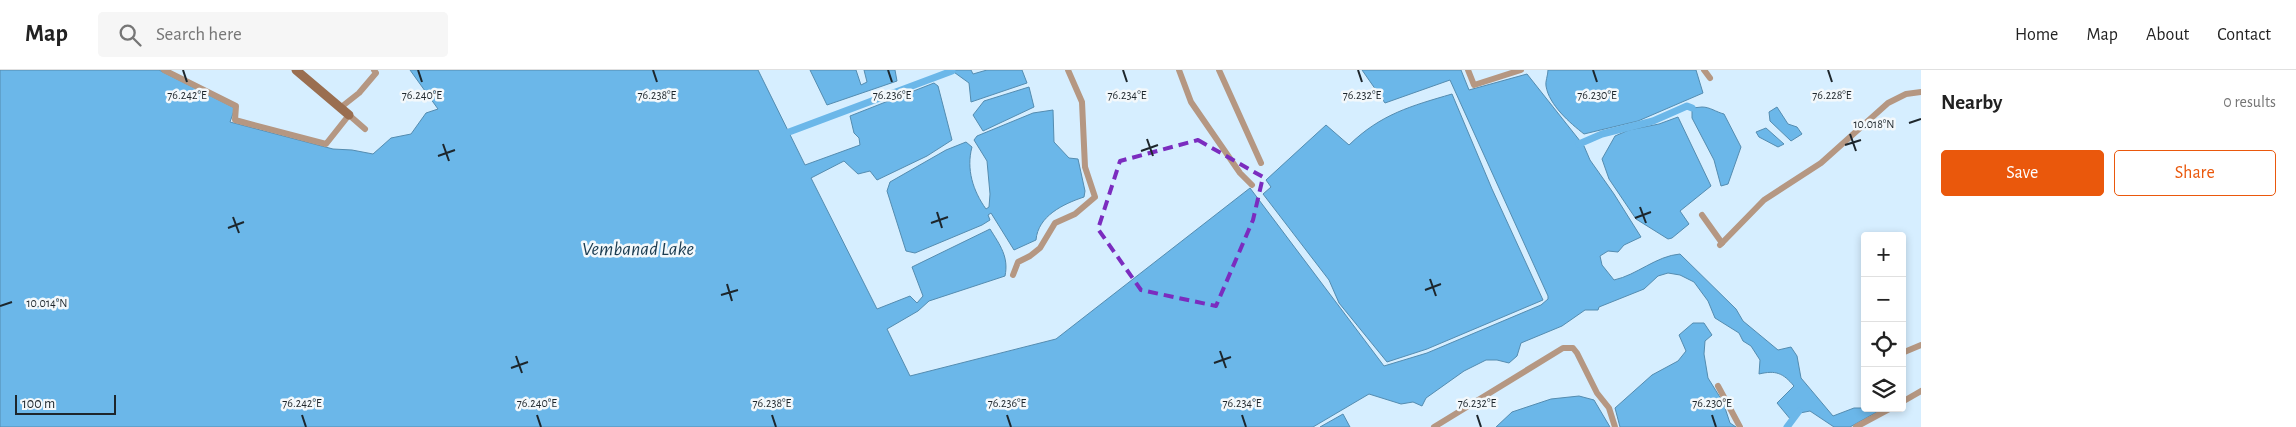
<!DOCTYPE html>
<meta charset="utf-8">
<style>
:root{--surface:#fff;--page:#f6f6f6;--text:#222;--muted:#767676;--line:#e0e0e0;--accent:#ea580c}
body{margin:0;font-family:"Alegreya Sans",sans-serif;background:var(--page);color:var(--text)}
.controls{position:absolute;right:15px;bottom:15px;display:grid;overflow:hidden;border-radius:5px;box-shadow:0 2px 8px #0003}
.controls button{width:45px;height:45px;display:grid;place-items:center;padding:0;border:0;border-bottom:1px solid var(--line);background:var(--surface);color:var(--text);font:25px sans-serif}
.scale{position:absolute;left:15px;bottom:12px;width:101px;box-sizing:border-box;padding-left:5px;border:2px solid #1d262c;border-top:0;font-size:14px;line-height:18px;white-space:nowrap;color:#1d262c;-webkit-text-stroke:4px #f3f8fb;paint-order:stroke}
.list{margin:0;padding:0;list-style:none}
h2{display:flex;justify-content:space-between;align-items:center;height:65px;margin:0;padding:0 20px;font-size:21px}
h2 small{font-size:16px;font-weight:400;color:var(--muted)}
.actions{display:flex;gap:10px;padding:15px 20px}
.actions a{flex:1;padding:11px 0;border:1px solid var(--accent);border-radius:5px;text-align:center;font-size:18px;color:var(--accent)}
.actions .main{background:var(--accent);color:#fff}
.icon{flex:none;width:28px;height:28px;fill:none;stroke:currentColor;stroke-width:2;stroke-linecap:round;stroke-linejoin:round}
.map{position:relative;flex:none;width:1921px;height:357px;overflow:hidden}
header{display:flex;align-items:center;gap:30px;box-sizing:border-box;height:70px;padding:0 25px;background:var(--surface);border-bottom:1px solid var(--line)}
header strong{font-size:24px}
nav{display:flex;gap:28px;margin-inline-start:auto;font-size:18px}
.search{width:350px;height:45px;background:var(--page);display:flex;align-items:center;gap:12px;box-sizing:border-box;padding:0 18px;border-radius:5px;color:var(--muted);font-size:19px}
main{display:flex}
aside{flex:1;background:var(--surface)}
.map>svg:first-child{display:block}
.water{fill:#6bb7e9;stroke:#548cb0}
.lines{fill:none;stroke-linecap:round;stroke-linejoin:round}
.canal{stroke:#6bb7e9;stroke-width:7}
.street{stroke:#b59782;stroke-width:6}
.secondary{stroke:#9a6e50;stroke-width:9}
.marked{fill:none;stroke:#7b2cbf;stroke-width:4;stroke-dasharray:10 6;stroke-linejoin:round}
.ticks{fill:none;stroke:#1d262c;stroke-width:2}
.labels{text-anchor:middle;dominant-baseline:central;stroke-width:5;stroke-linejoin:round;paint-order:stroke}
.water-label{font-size:20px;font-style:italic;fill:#1b3c51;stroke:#f3f8fb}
.ticks-label{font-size:12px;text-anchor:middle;fill:#1d262c;stroke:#f3f8fb;stroke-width:5;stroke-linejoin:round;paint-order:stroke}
</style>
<header>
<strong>Map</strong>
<div class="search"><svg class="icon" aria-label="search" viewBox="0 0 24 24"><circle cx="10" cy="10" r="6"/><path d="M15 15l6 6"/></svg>Search here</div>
<nav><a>Home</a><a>Map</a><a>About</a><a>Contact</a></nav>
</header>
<main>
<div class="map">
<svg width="1921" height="357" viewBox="0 0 1921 357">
<rect width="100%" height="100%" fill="#d6eeff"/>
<!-- water -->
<g class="water">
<path d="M0,0H159L235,38L230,52L333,79L352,80L373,84L391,68L411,64L426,43L438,39L410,0H758L805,95L860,75L859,68L854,63L850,46L934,13L938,16L952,70L927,86L877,110L870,101L858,104L844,91L811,108L877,239L910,226L917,233L923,226L912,197L990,159C1000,175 1009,187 1005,206L929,231L918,241L887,259L910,306L1056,269L1250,118L1384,296L1427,283L1541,235L1548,229V226L1450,10L1385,33L1362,0H1461L1469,20L1527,4L1584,76L1590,90L1614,124L1641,167L1624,175L1618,182L1608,181L1600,186L1602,195L1614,210C1637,205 1656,186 1680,184L1736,239L1743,251L1778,280L1791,277L1797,286L1801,308L1833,346L1854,338H1884L1850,357H1834L1810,341L1800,343L1791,350L1777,333L1794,316C1783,303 1776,300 1759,304L1760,290L1751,276L1743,271L1739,263L1715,248L1708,231L1694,212L1680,205L1668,203L1658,206L1644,219L1599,237L1598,240H1585L1562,256L1521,273L1517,286L1509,293L1497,290H1486L1464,301L1426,328L1422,336L1413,332L1401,334L1369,324L1313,357H0Z"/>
<polygon points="810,0 856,0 861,15 867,12 864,0 895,0 897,11 827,35"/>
<polygon points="951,0 971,0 973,4 987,0 1022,0 1027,13 971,32 969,13"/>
<path d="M1548,0H1696L1703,23L1638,51L1584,64C1570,53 1549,35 1546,16C1545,12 1548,5 1548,0Z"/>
<polygon points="1029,17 1034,37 983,61 973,45 984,31"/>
<path d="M1452,24L1492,119L1543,230L1427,279L1387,292L1339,233L1329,210L1263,124L1271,117L1266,110L1326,55L1349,75C1381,44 1411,36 1452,24Z"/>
<path d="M1702,37C1710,37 1716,42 1724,44L1741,77L1728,114L1721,116L1714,90L1692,48V38Z"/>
<polygon points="1777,37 1788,54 1797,57 1802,64 1791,71 1770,51 1769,42"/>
<path d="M1053,40L1054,72L1069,88L1078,89L1085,121L1084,127C1063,134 1038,146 1036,170L1014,180L991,143L988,145L990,150L982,155L915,183L906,181L887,121L890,112L946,80L966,72L972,77C966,99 973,121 986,139L989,137L990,124L987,91L974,70L977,66L1033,43Z"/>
<polygon points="1678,47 1711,116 1680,141 1689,154 1672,168 1668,169 1636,149 1609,109 1602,89 1615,66 1629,60 1659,54"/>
<polygon points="1766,58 1784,74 1778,77 1759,67 1756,62"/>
<polygon points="1693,253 1704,253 1712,265 1705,271 1704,284 1708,308 1723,332 1730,353 1736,357 1620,357 1615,338 1652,305 1678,291 1686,281 1679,265"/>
<polygon points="1579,326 1594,330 1610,357 1496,357 1512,342 1551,329"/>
<polygon points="1343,344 1350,357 1320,357"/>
</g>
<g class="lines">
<!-- canal -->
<g class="canal">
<polyline points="789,62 952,1"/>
<polyline points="1579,74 1602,64 1653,51 1687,36 1692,38"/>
<polyline points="1787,357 1799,341"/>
</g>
<!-- street -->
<g class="street">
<polyline points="164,0 236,36 235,50 326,74 349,45 365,59"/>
<polyline points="1179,0 1191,32 1240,103 1252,115"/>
<polyline points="1219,0 1261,93"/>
<polyline points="1468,0 1474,15 1521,0"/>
<polyline points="1704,0 1710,8"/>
<polyline points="340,38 359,23 376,3 374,0"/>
<polyline points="1702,145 1722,173"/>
<polyline points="1720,175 1764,130 1821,93 1888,33 1906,24 1921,22"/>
<polyline points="1013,205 1018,192 1030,186 1040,178 1055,153 1075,144 1095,127 1085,97 1082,32 1068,0"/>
<polyline points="1902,283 1921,275"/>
<polyline points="1718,316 1740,357"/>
<polyline points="1902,332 1921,321"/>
<polyline points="1434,357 1563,278 1573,278 1577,283 1597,323 1609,338 1615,357"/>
<polyline points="1856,357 1891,338"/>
</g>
<!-- secondary -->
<polyline class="secondary" points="296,0 349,45"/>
</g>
<!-- marked area -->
<path class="marked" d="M1198,70L1263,107L1253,150L1216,236L1141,220L1098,159L1120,91Z"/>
<!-- ticks -->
<path class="ticks" d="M183,0L187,12M418,0L422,12M653,0L657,12M888,0L892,12M1123,0L1127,12M1358,0L1362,12M1593,0L1597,12M1828,0L1832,12M1909,53L1921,49M1850,64L1856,81M1147,69L1153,86M443,74L449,91M1845,75L1861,70M1141,81L1158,75M438,86L455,80M1640,137L1646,153M937,142L942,158M233,147L239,163M1635,148L1651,142M931,153L948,147M228,158L244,152M1430,209L1436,226M727,214L732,231M1425,220L1441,214M721,225L738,220M0,236L12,232M1220,281L1226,298M516,286L522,303M1214,293L1231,287M511,298L528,292M302,345L306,357M537,345L541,357M772,345L776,357M1007,345L1011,357M1242,345L1246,357M1477,345L1481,357M1712,345L1716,357"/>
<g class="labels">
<!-- water labels -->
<g class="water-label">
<text x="638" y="179">Vembanad Lake</text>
</g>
</g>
<g class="ticks-label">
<text x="1362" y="29">76.232°E</text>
<text x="187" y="29">76.242°E</text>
<text x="422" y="29">76.240°E</text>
<text x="657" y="29">76.238°E</text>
<text x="892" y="29">76.236°E</text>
<text x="1127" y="29">76.234°E</text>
<text x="1597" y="29">76.230°E</text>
<text x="1832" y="29">76.228°E</text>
<text x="1874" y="58">10.018°N</text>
<text x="47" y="237">10.014°N</text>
<text x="302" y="337">76.242°E</text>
<text x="537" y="337">76.240°E</text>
<text x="772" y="337">76.238°E</text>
<text x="1007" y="337">76.236°E</text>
<text x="1242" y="337">76.234°E</text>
<text x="1477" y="337">76.232°E</text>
<text x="1712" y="337">76.230°E</text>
</g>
</svg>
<div class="controls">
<button>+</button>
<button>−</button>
<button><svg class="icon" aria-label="locate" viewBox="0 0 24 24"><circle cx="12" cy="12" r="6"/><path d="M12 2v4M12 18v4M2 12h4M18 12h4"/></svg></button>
<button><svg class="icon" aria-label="layers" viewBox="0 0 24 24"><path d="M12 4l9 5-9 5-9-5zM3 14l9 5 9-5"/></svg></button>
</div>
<div class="scale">100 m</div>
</div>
<aside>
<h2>Nearby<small>0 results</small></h2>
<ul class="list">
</ul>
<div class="actions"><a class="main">Save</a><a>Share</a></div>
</aside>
</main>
